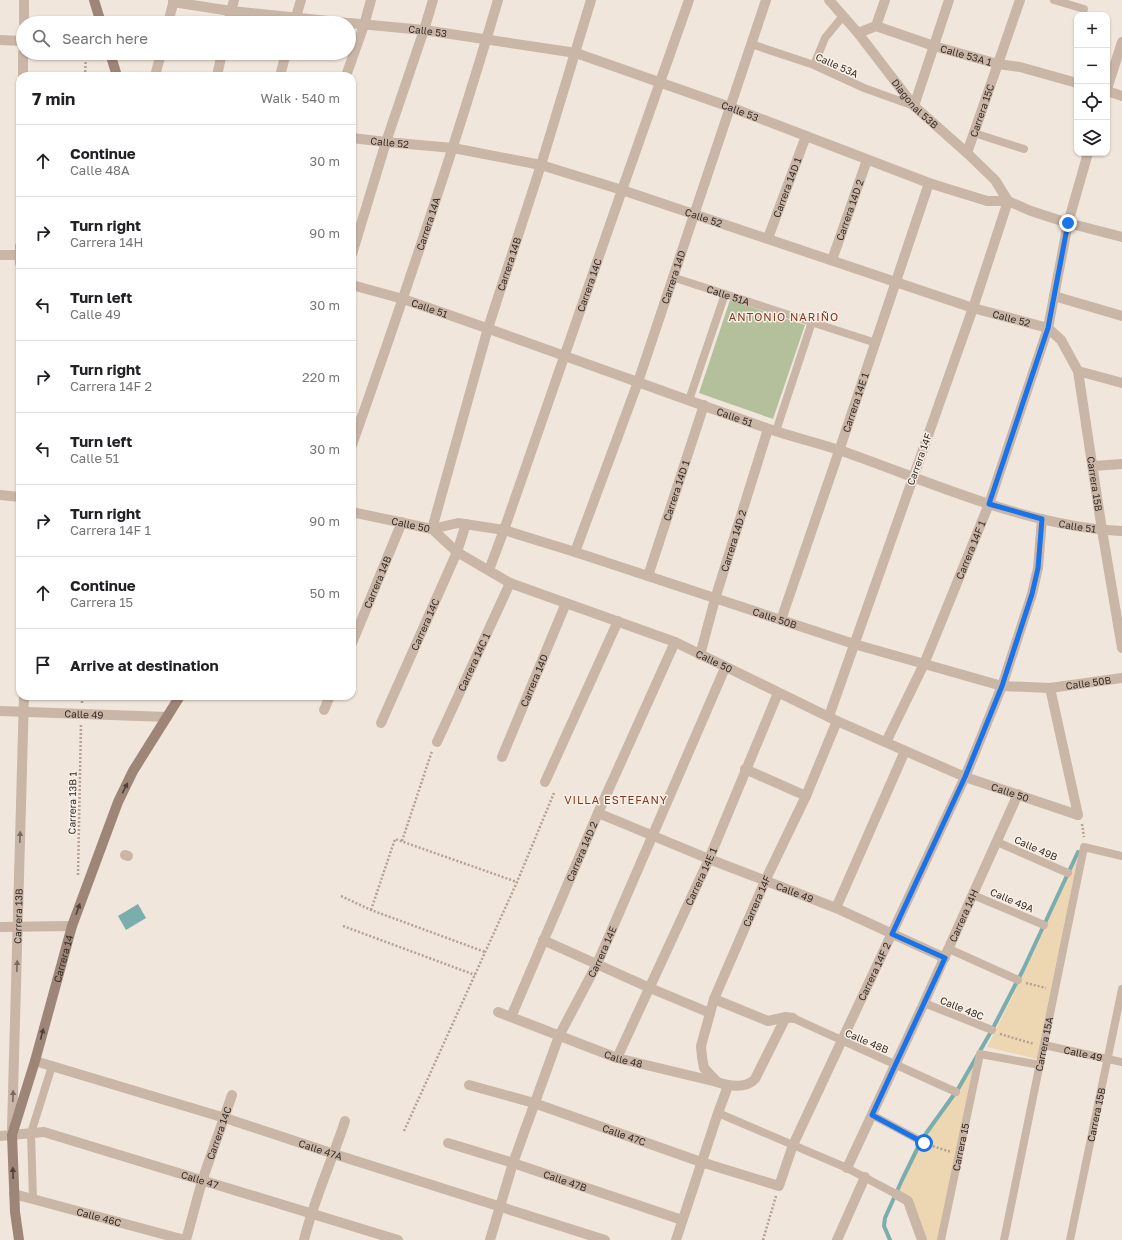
<!DOCTYPE html>
<meta charset="utf-8">
<style>
:root{--surface:#fff;--page:#f6f6f6;--text:#202124;--muted:#757577;--line:#e0e0e0}
body{margin:0;font-family:"Golos Text",sans-serif;background:var(--page);color:var(--text)}
.controls{position:absolute;right:12px;top:12px;display:grid;overflow:hidden;border-radius:8px;box-shadow:0 1px 3px #0004}
.controls button{width:36px;height:36px;display:grid;place-items:center;padding:0;border:0;border-bottom:1px solid var(--line);background:var(--surface);color:var(--text);font:20px sans-serif}
.stop{position:absolute;width:12px;height:12px;margin:-9px;border:3px solid #1a73e8;border-radius:50%;background:#fff}
.stop.end{background:#1a73e8;border-color:#fff;box-shadow:0 1px 4px #0008}
.list{margin:0;padding:0;list-style:none}
h2{display:flex;justify-content:space-between;align-items:center;height:52px;margin:0;padding:0 16px;font-size:17px}
h2 small{font-size:13px;font-weight:400;color:var(--muted)}
.list li{display:grid;grid-template-columns:26px 1fr auto;gap:12px;align-items:center;box-sizing:border-box;height:72px;padding:0 16px;border-top:1px solid var(--line)}
.list b{display:block;font-size:15px;white-space:nowrap}
.list p{margin:0;font-size:13px;white-space:nowrap;color:var(--muted)}
.list em{font-size:13px;font-style:normal;color:var(--muted)}
.icon{flex:none;width:22px;height:22px;fill:none;stroke:currentColor;stroke-width:2;stroke-linecap:round;stroke-linejoin:round}
.map{position:relative;flex:none;width:1122px;height:1240px;overflow:hidden}
.search{position:absolute;background:var(--surface);box-shadow:0 1px 3px #0004;left:16px;top:16px;width:340px;height:44px;display:flex;align-items:center;gap:10px;box-sizing:border-box;padding:0 14px;border-radius:22px;color:var(--muted);font-size:15px}
.panel{position:absolute;background:var(--surface);box-shadow:0 1px 3px #0004;left:16px;top:72px;width:340px;height:628px;border-radius:12px}
.map>svg:first-child{display:block}
.green{fill:#b4c09b}
.sand{fill:#edd7b2}
.water{fill:#7aadae}
.lines{fill:none;stroke-linecap:round;stroke-linejoin:round}
.stream{stroke:#7aadae;stroke-width:4}
.path{stroke:#b5a091;stroke-width:2.5;stroke-dasharray:2 2;stroke-linecap:butt}
.service{stroke:#c9b6a7;stroke-width:8}
.minor{stroke:#c9b6a7;stroke-width:10}
.secondary{stroke:#9d8578;stroke-width:10}
.oneway{fill:#50423b}
.oneway2{fill:#786a61}
.route{stroke:#1a73e8;stroke-width:5}
.labels{text-anchor:middle;dominant-baseline:central;stroke-width:3;stroke-linejoin:round;paint-order:stroke}
.street-label{font-size:10px;fill:#362c27;stroke:#f9f1e7}
.neighbourhood-label{font-size:11px;letter-spacing:1px;fill:#843721;stroke:#f9f1e7}
</style>
<div class="map">
<svg width="1122" height="1240" viewBox="0 0 1122 1240">
<rect width="100%" height="100%" fill="#f1e6db"/>
<!-- green -->
<polygon class="green" points="730,300 805,325 773,419 699,393"/>
<!-- sand -->
<g class="sand">
<polygon points="1078,856 1037,1059 987,1047 1025,971"/>
<polygon points="976,1060 939,1240 924,1240 898,1193 923,1140 959,1090"/>
</g>
<!-- water -->
<polygon class="water" points="138,904 146,918 126,930 118,916"/>
<g class="lines">
<!-- stream -->
<polyline class="stream" points="890,1240 884,1226 885,1218 902,1180 922,1139 958,1089 992,1030 1023,970 1078,852"/>
<!-- path -->
<g class="path">
<polyline points="85,76 86,53"/>
<polyline points="82,703 82,696"/>
<polyline points="1082,824 1084,837"/>
<polyline points="402,841 432,751"/>
<polyline points="78,875 81,724"/>
<polyline points="341,896 371,910 485,952"/>
<polyline points="371,910 395,839 517,882"/>
<polyline points="343,926 475,975"/>
<polyline points="1026,983 1046,988"/>
<polyline points="1000,1034 1034,1044"/>
<polyline points="404,1131 517,882 554,793"/>
<polyline points="929,1145 951,1152"/>
<polyline points="763,1240 776,1196"/>
</g>
<!-- service -->
<g class="service">
<polyline points="1054,0 1084,9"/>
<polyline points="751,44 814,65 864,88 914,106"/>
<polyline points="814,65 825,38 843,16"/>
<polyline points="974,133 1024,149"/>
<path id="s1" d="M672,277L876,343"/>
<polyline points="689,400 725,294"/>
<polyline points="776,431 812,322"/>
<polyline points="997,842 1068,873"/>
<polyline points="973,895 1044,925"/>
<polyline points="949,949 1018,980"/>
<polyline points="924,1003 992,1030"/>
<polyline points="793,1018 956,1092"/>
<path id="s2" d="M1044,1045L1122,1062"/>
<polyline points="718,1113 847,1168 896,1194"/>
<polyline points="872,1115 921,1141"/>
<polyline points="33,1199 31,1133 52,1066"/>
<path id="s3" d="M941,1240L980,1054L1040,1065"/>
<path id="s4" d="M1004,1240L1084,847L1122,856"/>
<path id="s5" d="M1070,1240L1122,989"/>
</g>
<!-- minor -->
<g class="minor">
<path id="s6" d="M829,0L858,33L914,106L967,153L995,180L1008,201L973,308L829,716"/>
<polyline points="173,2 231,11 348,23"/>
<polyline points="24,23 24,0"/>
<polyline points="168,23 174,0"/>
<polyline points="228,23 234,0"/>
<polyline points="294,23 301,0"/>
<path id="s7" d="M349,23L424,30L576,53L730,107L929,183L987,201H1008L1031,211L1068,223L1122,237"/>
<polyline points="876,26 885,0"/>
<path id="s8" d="M858,33L876,26L934,46L998,64L1020,67L1077,83"/>
<polyline points="0,40 23,41"/>
<polyline points="23,76 23,53"/>
<polyline points="155,76 161,53"/>
<polyline points="217,76 222,53"/>
<polyline points="280,76 286,53"/>
<polyline points="346,76 364,25 371,0"/>
<polyline points="1107,89 1122,42"/>
<polyline points="1107,91 1122,96"/>
<polyline points="914,106 949,0"/>
<path id="s9" d="M352,138L386,142L453,148L541,165L622,190L973,308L1048,328L1061,340L1078,371L1102,530L1122,648"/>
<path id="s10" d="M967,153L1020,0"/>
<path id="s11" d="M768,238L806,136"/>
<polyline points="20,246 20,263"/>
<polyline points="352,254 386,142 424,30 433,0"/>
<polyline points="0,255 20,255"/>
<path id="s12" d="M832,260L867,160"/>
<path id="s13" d="M352,285L403,299C526,341 647,386 769,429C793,437 818,443 842,451C931,482 1027,527 1122,531"/>
<polyline points="1054,296 1122,316"/>
<polyline points="1078,371 1122,383"/>
<path id="s14" d="M352,445C404,298 454,150 498,0"/>
<polyline points="1093,466 1122,464"/>
<polyline points="0,495 20,497"/>
<path id="s15" d="M352,512L432,529L457,552L510,583L675,642L837,721L965,777L1078,815"/>
<path id="s16" d="M432,529L458,523L504,530L575,552L854,644L1002,686L1050,688L1122,678"/>
<path id="s17" d="M432,529L488,328L541,165L591,0"/>
<path id="s18" d="M575,552L638,382L766,0"/>
<path id="s19" d="M489,570L504,530L622,190L689,0"/>
<path id="s20" d="M648,576L704,405"/>
<path id="s21" d="M781,620L839,451L929,183"/>
<path id="s22" d="M352,643L402,522"/>
<path id="s23" d="M700,655L715,599L768,429"/>
<polyline points="1050,688 1078,815"/>
<polyline points="324,710 330,696"/>
<path id="s24" d="M0,711L167,717"/>
<path id="s25" d="M381,723L457,552L466,524"/>
<path id="s26" d="M437,742L510,583"/>
<path id="s27" d="M886,742L924,664L989,504L1048,328L1068,223L1088,153"/>
<path id="s28" d="M502,757L566,603"/>
<polyline points="745,769 806,796"/>
<polyline points="545,782 618,621"/>
<path id="s29" d="M598,813L709,859L836,908L945,958"/>
<polyline points="125,855 128,856"/>
<polyline points="836,908 905,751"/>
<polyline points="0,927 72,926"/>
<polyline points="543,940 650,988 710,1013"/>
<polyline points="714,999 768,1021 786,1017"/>
<path id="s30" d="M498,1012L617,1058L717,1082C728,1086 746,1089 755,1079L786,1017L793,1018"/>
<path id="s31" d="M511,1017L598,813L675,642"/>
<path id="s32" d="M617,1058L709,859L778,693"/>
<path id="s33" d="M35,1061L225,1118L334,1154L605,1240"/>
<path id="s34" d="M717,1082L704,1068L702,1057L701,1046L714,999L765,881L806,796L837,721"/>
<path id="s35" d="M469,1085L534,1103L701,1162L779,1186L793,1145L965,777L1002,686L1032,594L1038,568L1042,519"/>
<path id="s36" d="M12,1129L24,696"/>
<path id="s37" d="M0,1136L44,1132L398,1240"/>
<path id="s38" d="M448,1143L513,1163L682,1220"/>
<path id="s39" d="M847,1168L924,1003L1018,794"/>
<path id="s40" d="M14,1194L185,1240"/>
<polyline points="896,1194 908,1201 922,1240"/>
<path id="s41" d="M186,1240L202,1181L232,1095"/>
<path d="M304,1240C314,1199 332,1161 345,1121"/>
<path id="s42" d="M490,1240L513,1163L559,1036L597,964L725,668"/>
<polyline points="676,1240 718,1113 728,1086"/>
<polyline points="837,1240 865,1177"/>
</g>
<!-- secondary -->
<g class="secondary">
<polyline points="94,0 101,23"/>
<polyline points="110,53 117,76"/>
<path id="s43" d="M19,1240L15,1212L12,1135L35,1061L72,926L118,802L133,771L180,696"/>
</g>
</g>
<!-- one-way arrows -->
<defs><path id="oneway-solid" d="M-6-.8H1V-3.2L6.5 0L1 3.2V.8H-6Z"/></defs>
<g class="oneway">
<use href="#oneway-solid" transform="translate(125 788) rotate(-63)"/>
<use href="#oneway-solid" transform="translate(78 909) rotate(-71)"/>
<use href="#oneway-solid" transform="translate(42 1034) rotate(-75)"/>
<use href="#oneway-solid" transform="translate(13 1173) rotate(-92)"/>
</g>
<g class="oneway2">
<use href="#oneway-solid" transform="translate(20 837) rotate(-88)"/>
<use href="#oneway-solid" transform="translate(17 966) rotate(-88)"/>
<use href="#oneway-solid" transform="translate(13 1096) rotate(-88)"/>
</g>
<g class="lines">
<!-- route -->
<polyline class="route" points="924,1143 872,1115 945,958 892,934 965,777 1002,686 1032,594 1038,568 1042,519 989,504 1048,328 1068,223"/>
</g>
<g class="labels">
<!-- street labels -->
<g class="street-label">
<text stroke="none"><textPath href="#s7" startOffset="79">Calle 53</textPath></text>
<text stroke="none"><textPath href="#s8" startOffset="114">Calle 53A 1</textPath></text>
<text transform="translate(837 65) rotate(24)">Calle 53A</text>
<text stroke="none"><textPath href="#s6" startOffset="135">Diagonal 53B</textPath></text>
<text stroke="none"><textPath href="#s10" startOffset="45">Carrera 15C</textPath></text>
<text stroke="none"><textPath href="#s7" startOffset="403">Calle 53</textPath></text>
<text stroke="none"><textPath href="#s9" startOffset="38">Calle 52</textPath></text>
<text stroke="none"><textPath href="#s11" startOffset="54">Carrera 14D 1</textPath></text>
<text stroke="none"><textPath href="#s12" startOffset="53">Carrera 14D 2</textPath></text>
<text stroke="none"><textPath href="#s9" startOffset="362">Calle 52</textPath></text>
<text stroke="none"><textPath href="#s14" startOffset="234">Carrera 14A</textPath></text>
<text stroke="none"><textPath href="#s17" startOffset="276">Carrera 14B</textPath></text>
<text stroke="none"><textPath href="#s18" startOffset="292">Carrera 14D</textPath></text>
<text stroke="none"><textPath href="#s19" startOffset="302">Carrera 14C</textPath></text>
<text stroke="none"><textPath href="#s1" startOffset="59">Calle 51A</textPath></text>
<text stroke="none"><textPath href="#s13" startOffset="81">Calle 51</textPath></text>
<text stroke="none"><textPath href="#s9" startOffset="686">Calle 52</textPath></text>
<text stroke="none"><textPath href="#s21" startOffset="230">Carrera 14E 1</textPath></text>
<text stroke="none"><textPath href="#s13" startOffset="405">Calle 51</textPath></text>
<text transform="translate(919 459) rotate(-70)">Carrera 14F</text>
<text stroke="none"><textPath href="#s9" startOffset="891">Carrera 15B</textPath></text>
<text stroke="none"><textPath href="#s20" startOffset="90">Carrera 14D 1</textPath></text>
<text stroke="none"><textPath href="#s15" startOffset="60">Calle 50</textPath></text>
<text stroke="none"><textPath href="#s13" startOffset="765">Calle 51</textPath></text>
<text stroke="none"><textPath href="#s23" startOffset="119">Carrera 14D 2</textPath></text>
<text stroke="none"><textPath href="#s27" startOffset="210">Carrera 14F 1</textPath></text>
<text stroke="none"><textPath href="#s22" startOffset="66">Carrera 14B</textPath></text>
<text stroke="none"><textPath href="#s16" startOffset="358">Calle 50B</textPath></text>
<text stroke="none"><textPath href="#s25" startOffset="108">Carrera 14C</textPath></text>
<text stroke="none"><textPath href="#s26" startOffset="88">Carrera 14C 1</textPath></text>
<text stroke="none"><textPath href="#s15" startOffset="396">Calle 50</textPath></text>
<text stroke="none"><textPath href="#s28" startOffset="83">Carrera 14D</textPath></text>
<text stroke="none"><textPath href="#s16" startOffset="682">Calle 50B</textPath></text>
<text stroke="none"><textPath href="#s24" startOffset="84">Calle 49</textPath></text>
<text stroke="none"><textPath href="#s15" startOffset="720">Calle 50</textPath></text>
<text transform="translate(72 803) rotate(-89)">Carrera 13B 1</text>
<text transform="translate(1036 848) rotate(24)">Calle 49B</text>
<text stroke="none"><textPath href="#s31" startOffset="180">Carrera 14D 2</textPath></text>
<text stroke="none"><textPath href="#s32" startOffset="200">Carrera 14E 1</textPath></text>
<text stroke="none"><textPath href="#s29" startOffset="212">Calle 49</textPath></text>
<text transform="translate(1012 900) rotate(23)">Calle 49A</text>
<text stroke="none"><textPath href="#s34" startOffset="197">Carrera 14F</textPath></text>
<text stroke="none"><textPath href="#s36" startOffset="213">Carrera 13B</textPath></text>
<text stroke="none"><textPath href="#s39" startOffset="278">Carrera 14H</textPath></text>
<text stroke="none"><textPath href="#s42" startOffset="310">Carrera 14E</textPath></text>
<text stroke="none"><textPath href="#s43" startOffset="289">Carrera 14</textPath></text>
<text stroke="none"><textPath href="#s35" startOffset="561">Carrera 14F 2</textPath></text>
<text transform="translate(962 1008) rotate(22)">Calle 48C</text>
<text transform="translate(867 1041) rotate(23)">Calle 48B</text>
<text stroke="none"><textPath href="#s4" startOffset="200">Carrera 15A</textPath></text>
<text stroke="none"><textPath href="#s2" startOffset="40">Calle 49</textPath></text>
<text stroke="none"><textPath href="#s30" startOffset="134">Calle 48</textPath></text>
<text stroke="none"><textPath href="#s5" startOffset="128">Carrera 15B</textPath></text>
<text stroke="none"><textPath href="#s41" startOffset="112">Carrera 14C</textPath></text>
<text stroke="none"><textPath href="#s35" startOffset="163">Calle 47C</textPath></text>
<text stroke="none"><textPath href="#s3" startOffset="95">Carrera 15</textPath></text>
<text stroke="none"><textPath href="#s33" startOffset="299">Calle 47A</textPath></text>
<text stroke="none"><textPath href="#s37" startOffset="207">Calle 47</textPath></text>
<text stroke="none"><textPath href="#s38" startOffset="123">Calle 47B</textPath></text>
<text stroke="none"><textPath href="#s40" startOffset="88">Calle 46C</textPath></text>
</g>
<!-- neighbourhood labels -->
<g class="neighbourhood-label">
<text x="784" y="316">ANTONIO NARIÑO</text>
<text x="616" y="799">VILLA ESTEFANY</text>
</g>
</g>
</svg>
<div class="controls">
<button>+</button>
<button>−</button>
<button><svg class="icon" aria-label="locate" viewBox="0 0 24 24"><circle cx="12" cy="12" r="6"/><path d="M12 2v4M12 18v4M2 12h4M18 12h4"/></svg></button>
<button><svg class="icon" aria-label="layers" viewBox="0 0 24 24"><path d="M12 4l9 5-9 5-9-5zM3 14l9 5 9-5"/></svg></button>
</div>
<div class="stop" style="left:924px;top:1143px"></div>
<div class="stop end" style="left:1068px;top:223px"></div>
<div class="search"><svg class="icon" aria-label="search" viewBox="0 0 24 24"><circle cx="10" cy="10" r="6"/><path d="M15 15l6 6"/></svg>Search here</div>
<section class="panel">
<h2>7 min<small>Walk · 540 m</small></h2>
<ul class="list">
<li><svg class="icon" aria-label="ahead" viewBox="0 0 24 24"><path d="M12 20V5M6 11l6-6 6 6"/></svg><div><b>Continue</b><p>Calle 48A</p></div><em>30 m</em></li>
<li><svg class="icon" aria-label="right" viewBox="0 0 24 24"><path d="M7 20v-9h11M14 6l5 5-5 5"/></svg><div><b>Turn right</b><p>Carrera 14H</p></div><em>90 m</em></li>
<li><svg class="icon" aria-label="left" viewBox="0 0 24 24"><path d="M17 20v-9H6M10 6l-5 5 5 5"/></svg><div><b>Turn left</b><p>Calle 49</p></div><em>30 m</em></li>
<li><svg class="icon" aria-label="right" viewBox="0 0 24 24"><path d="M7 20v-9h11M14 6l5 5-5 5"/></svg><div><b>Turn right</b><p>Carrera 14F 2</p></div><em>220 m</em></li>
<li><svg class="icon" aria-label="left" viewBox="0 0 24 24"><path d="M17 20v-9H6M10 6l-5 5 5 5"/></svg><div><b>Turn left</b><p>Calle 51</p></div><em>30 m</em></li>
<li><svg class="icon" aria-label="right" viewBox="0 0 24 24"><path d="M7 20v-9h11M14 6l5 5-5 5"/></svg><div><b>Turn right</b><p>Carrera 14F 1</p></div><em>90 m</em></li>
<li><svg class="icon" aria-label="ahead" viewBox="0 0 24 24"><path d="M12 20V5M6 11l6-6 6 6"/></svg><div><b>Continue</b><p>Carrera 15</p></div><em>50 m</em></li>
<li><svg class="icon" aria-label="arrive" viewBox="0 0 24 24"><path d="M6 21V4h12l-3 4 3 4H6"/></svg><div><b>Arrive at destination</b></div></li>
</ul>
</section>
</div>
